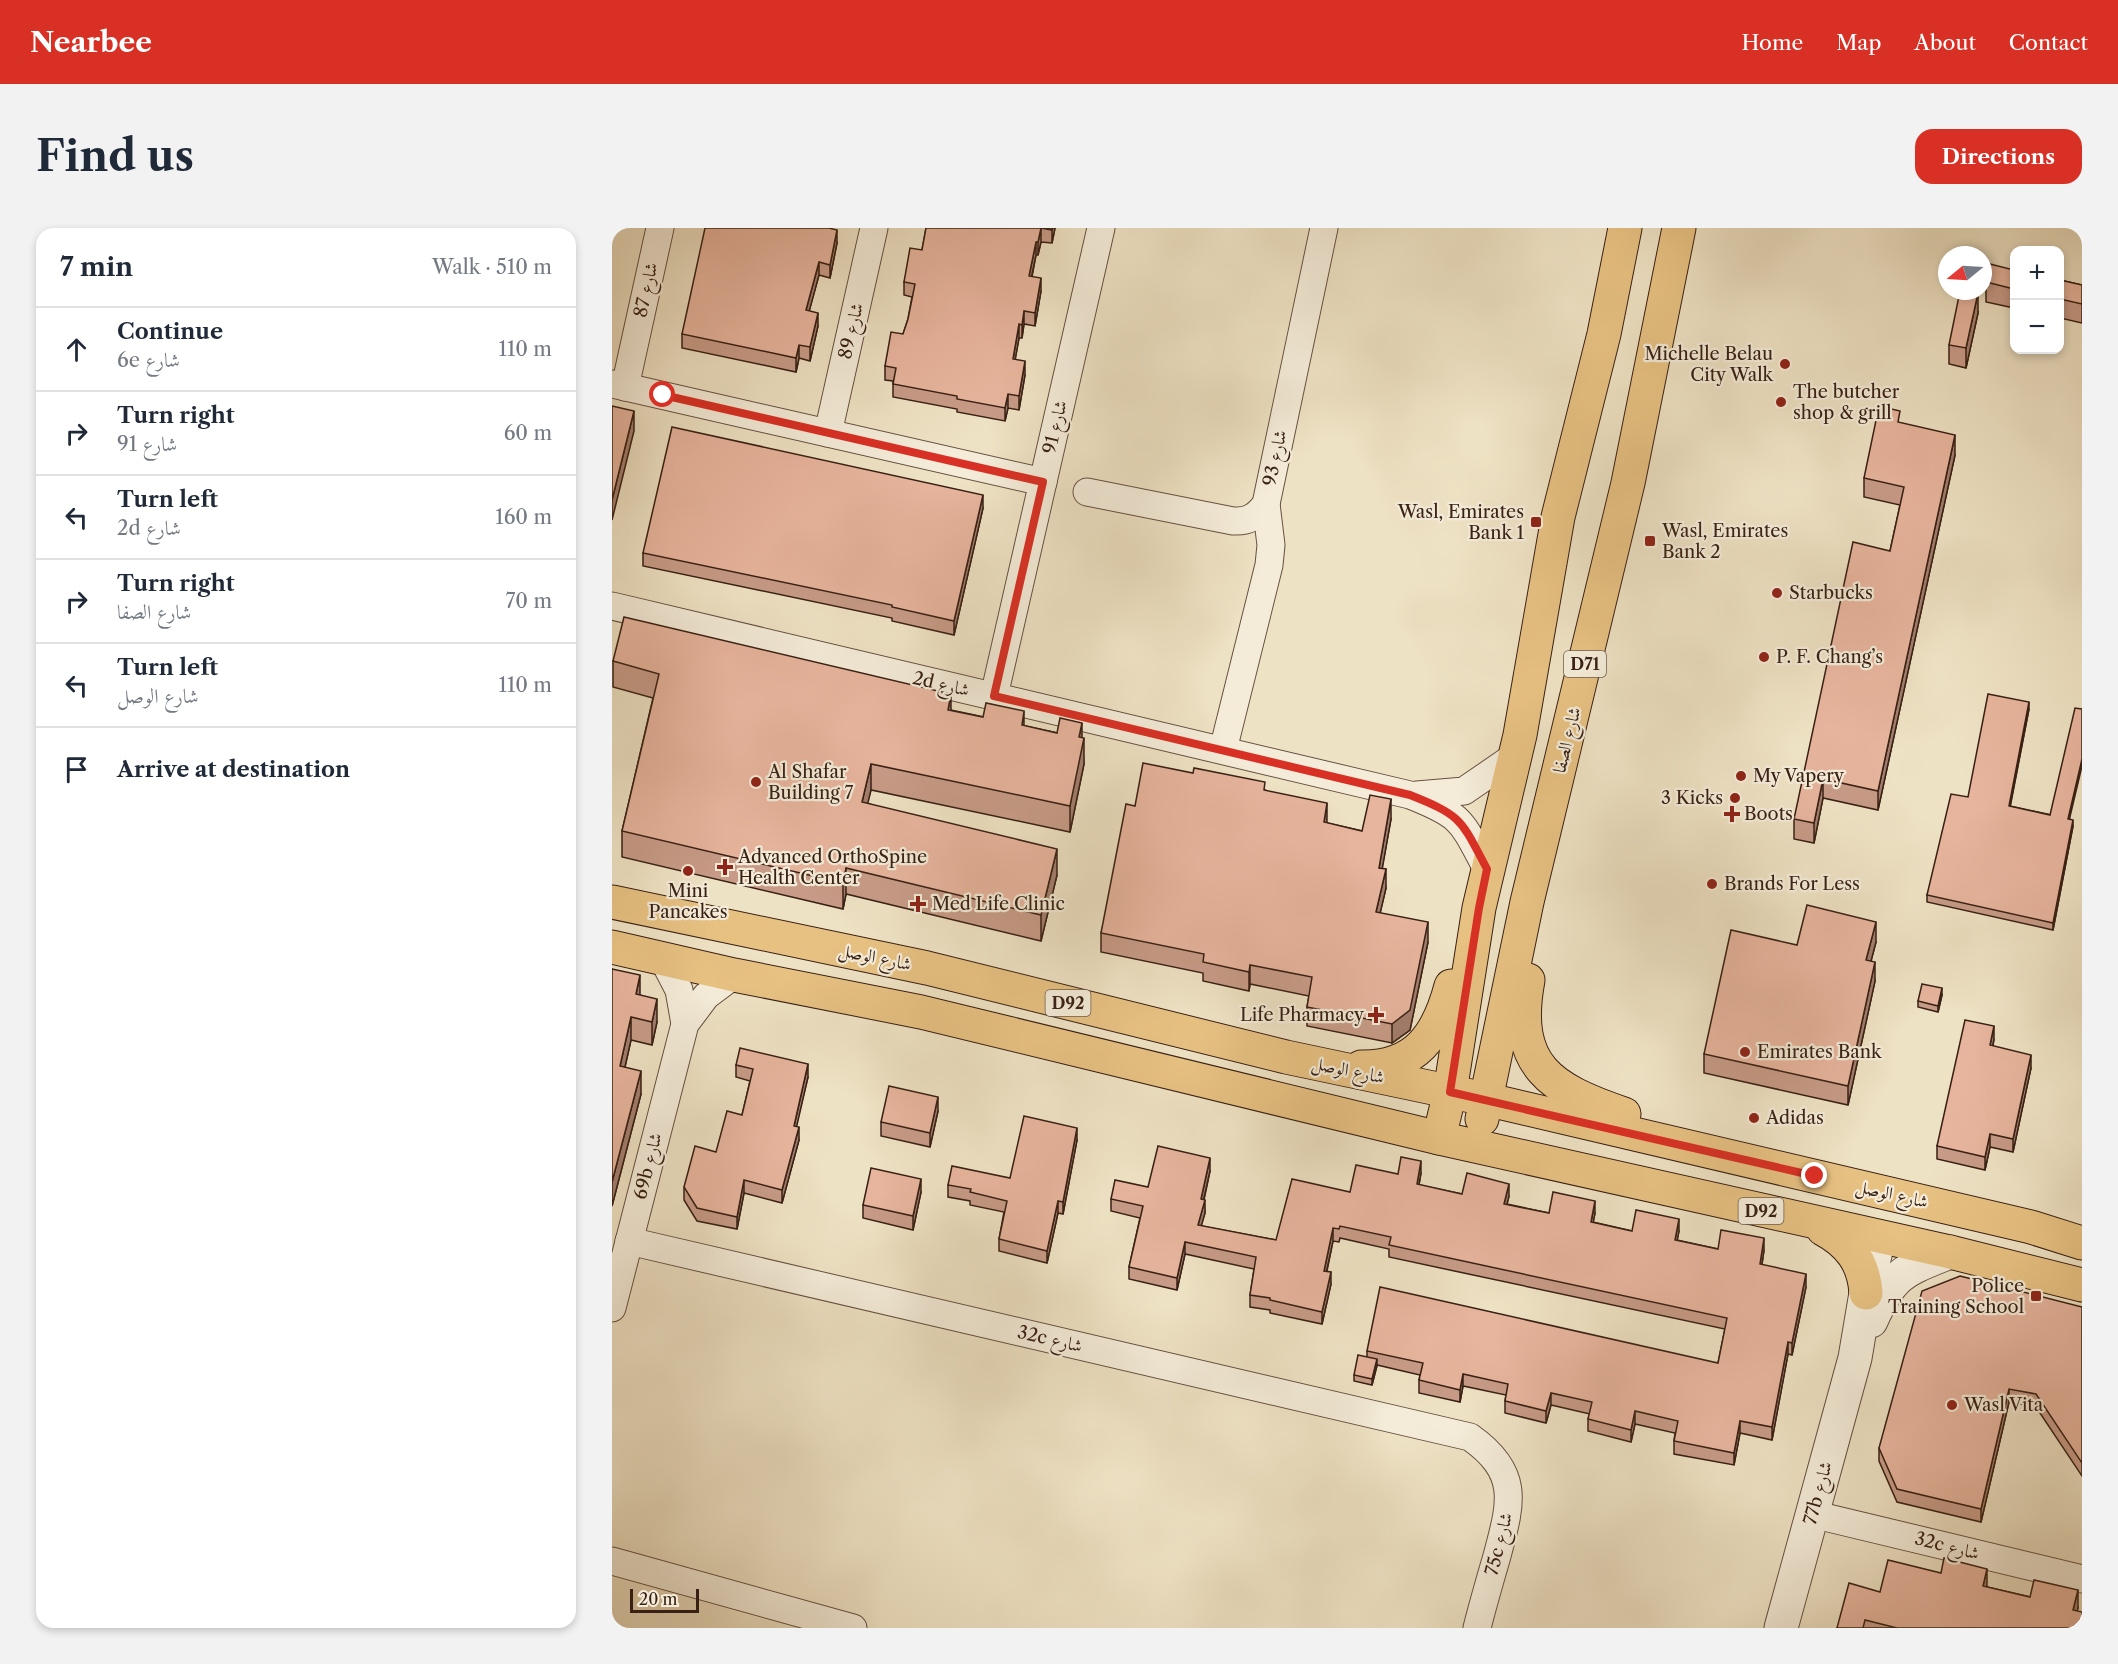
<!DOCTYPE html>
<meta charset="utf-8">
<style>
:root{--surface:#fff;--page:#f2f2f3;--text:#1f2937;--muted:#747a83;--line:#e0e1e3;--accent:#d93025}
body{margin:0;font-family:"Libre Caslon Text",Amiri,serif;background:var(--page);color:var(--text)}
.controls{position:absolute;right:18px;top:18px;display:grid;overflow:hidden;border-radius:12px;box-shadow:0 3px 9px #0003}
.controls button{width:54px;height:54px;display:grid;place-items:center;padding:0;border:0;border-bottom:2px solid var(--line);background:var(--surface);color:var(--text);font:30px sans-serif}
.compass{position:absolute;left:1326px;top:18px;width:54px;height:54px;border-radius:50%;background:var(--surface);box-shadow:0 3px 9px #0003;rotate:252deg}
.scale{position:absolute;left:18px;bottom:15px;width:69px;box-sizing:border-box;padding-left:6px;border:3px solid #382014;border-top:0;font-size:16px;line-height:21px;white-space:nowrap;color:#382014;-webkit-text-stroke:4px #f4ecd9;paint-order:stroke}
.stop{position:absolute;width:18px;height:18px;margin:-14px;border:4px solid #d93025;border-radius:50%;background:#fff}
.stop.end{background:#d93025;border-color:#fff;box-shadow:0 2px 6px #0008}
.list{margin:0;padding:0;list-style:none}
h2{display:flex;justify-content:space-between;align-items:center;height:78px;margin:0;padding:0 24px;font-size:26px}
h2 small{font-size:20px;font-weight:400;color:var(--muted)}
.list li{display:grid;grid-template-columns:39px 1fr auto;gap:18px;align-items:center;box-sizing:border-box;height:84px;padding:0 24px;border-top:2px solid var(--line)}
.list b{display:block;font-size:22px;white-space:nowrap}
.list p{margin:0;font-size:20px;white-space:nowrap;color:var(--muted)}
.list em{font-size:20px;font-style:normal;color:var(--muted)}
.icon{flex:none;width:33px;height:33px;fill:none;stroke:currentColor;stroke-width:2;stroke-linecap:round;stroke-linejoin:round}
.map{position:relative;flex:none;width:1470px;height:1400px;overflow:hidden;border-radius:18px}
header{display:flex;align-items:center;gap:36px;box-sizing:border-box;height:84px;padding:0 30px;background:var(--accent);color:#fff}
header strong{font-size:28px}
nav{display:flex;gap:33px;margin-inline-start:auto;font-size:21px}
.intro{display:flex;align-items:center;justify-content:space-between;box-sizing:border-box;height:144px;padding:0 36px}
h1{margin:0;font-size:42px}
.button{padding:15px 27px;border-radius:18px;background:var(--accent);color:#fff;font-size:21px;font-weight:700}
main{display:flex;gap:36px;padding:0 36px}
aside{flex:1;background:var(--surface);border-radius:18px;box-shadow:0 3px 9px #0003}
.map>svg:first-child{display:block}
.lines{fill:none;stroke-linecap:round;stroke-linejoin:round}
.minor-casing{stroke:#665040;stroke-width:29}
.tertiary-casing{stroke:#665040;stroke-width:35}
.primary-casing{stroke:#382014;stroke-width:35}
.minor{stroke:#f4ecd9;stroke-width:27}
.tertiary{stroke:#f4ecd9;stroke-width:33}
.primary{stroke:#e7c182;stroke-width:33}
.wall{fill:#c79b87;stroke:#382014;stroke-width:1.5}
.shaded-wall{fill:#a27e6e;stroke:#382014;stroke-width:1.5}
.building{fill:#e7b49d;stroke:#382014;stroke-width:1.5}
.route{stroke:#d93025;stroke-width:8}
.poi-dot{fill:#8f2418;stroke:#f4ecd9;stroke-width:2}
.labels{text-anchor:middle;dominant-baseline:central;stroke-width:4.5;stroke-linejoin:round;paint-order:stroke}
.shield{fill:#f4ecd9;stroke:#705d4f;stroke-width:1.5}
.shield-label{font-size:16px;font-weight:bold;fill:#382014}
.street-label{font-size:18px;fill:#382014;stroke:#f4ecd9}
.poi-label{font-size:18px;fill:#382014;stroke:#f4ecd9;text-anchor:start}
</style>
<header>
<strong>Nearbee</strong>
<nav><a>Home</a><a>Map</a><a>About</a><a>Contact</a></nav>
</header>
<div class="intro"><h1>Find us</h1><a class="button">Directions</a></div>
<main>
<aside>
<h2>7 min<small>Walk · 510 m</small></h2>
<ul class="list">
<li><svg class="icon" aria-label="ahead" viewBox="0 0 24 24"><path d="M12 20V5M6 11l6-6 6 6"/></svg><div><b>Continue</b><p>6e شارع</p></div><em>110 m</em></li>
<li><svg class="icon" aria-label="right" viewBox="0 0 24 24"><path d="M7 20v-9h11M14 6l5 5-5 5"/></svg><div><b>Turn right</b><p>شارع 91</p></div><em>60 m</em></li>
<li><svg class="icon" aria-label="left" viewBox="0 0 24 24"><path d="M17 20v-9H6M10 6l-5 5 5 5"/></svg><div><b>Turn left</b><p>2d شارع</p></div><em>160 m</em></li>
<li><svg class="icon" aria-label="right" viewBox="0 0 24 24"><path d="M7 20v-9h11M14 6l5 5-5 5"/></svg><div><b>Turn right</b><p>شارع الصفا</p></div><em>70 m</em></li>
<li><svg class="icon" aria-label="left" viewBox="0 0 24 24"><path d="M17 20v-9H6M10 6l-5 5 5 5"/></svg><div><b>Turn left</b><p>شارع الوصل</p></div><em>110 m</em></li>
<li><svg class="icon" aria-label="arrive" viewBox="0 0 24 24"><path d="M6 21V4h12l-3 4 3 4H6"/></svg><div><b>Arrive at destination</b></div></li>
</ul>
</aside>
<div class="map">
<svg width="1470" height="1400" viewBox="0 0 1470 1400">
<rect width="100%" height="100%" fill="#eee2c4"/>
<filter id="stains"><feTurbulence type="fractalNoise" baseFrequency=".00333" numOctaves="4"/><feColorMatrix values="0 0 0 0 .2 0 0 0 0 .09 0 0 0 0 .02 0 0 0 .5 -.17"/></filter>
<radialGradient id="worn" r=".72"><stop offset=".6" stop-color="#630" stop-opacity="0"/><stop offset="1" stop-color="#630" stop-opacity=".3"/></radialGradient>
<g class="lines">
<!-- minor casing -->
<g class="minor-casing">
<g id="minor">
<polyline points="0,156 431,254"/>
<polyline points="13,159 48,0"/>
<polyline points="216,205 262,0"/>
<path d="M475,264L621,293C637,294 645,288 654,276L712,0"/>
<path d="M0,378L798,567C851,588 849,592 875,641"/>
<polyline points="382,468 489,0"/>
<polyline points="611,522 657,337 659,317 654,276"/>
<polyline points="805,567 852,563 903,528"/>
<polyline points="51,731 67,762 73,796"/>
<path d="M17,1013L858,1209C909,1245 899,1275 885,1328C878,1352 871,1376 865,1400"/>
<polyline points="0,1080 73,796 94,768 122,747"/>
<polyline points="1200,1286 1470,1351"/>
<polyline points="0,1333 241,1400"/>
</g>
</g>
<!-- tertiary casing -->
<g class="tertiary-casing">
<g id="tertiary">
<path d="M1259,1093C1280,1045 1291,1043 1338,1024"/>
<polyline points="1169,1400 1243,1130 1254,1065 1267,1010"/>
</g>
</g>
<!-- primary casing -->
<g class="primary-casing">
<g id="primary">
<polyline points="0,674 315,740 674,829 873,871 1419,999 1470,1015"/>
<polyline points="0,719 122,747 309,784 827,910 1338,1024 1470,1057"/>
<path d="M916,752C900,839 939,861 1012,886"/>
<path d="M749,839C804,840 826,807 839,758"/>
<polyline points="870,891 915,674 1016,255 1067,0"/>
<polyline points="827,910 838,864 867,680 908,507 946,289 992,106 1013,0"/>
<path d="M1211,1001C1237,1015 1252,1034 1254,1065"/>
</g>
</g>
<!-- minor -->
<use href="#minor" class="minor"/>
<!-- tertiary -->
<use href="#tertiary" class="tertiary"/>
<!-- primary -->
<use href="#primary" class="primary"/>
</g>
<!-- wall -->
<g class="wall">
<polygon points="314,0 443,0 440,15 429,14 426,27 424,27 420,49 429,63 423,98 412,96 410,110 407,110 403,131 413,147 407,182 396,180 393,193 345,184 345,181 281,169 281,153 273,152 273,138 291,106 296,91 300,69 292,67 292,54 310,22"/>
<polygon points="225,15 218,50 207,47 197,83 206,98 198,133 187,130 184,144 70,120 70,106"/>
<polygon points="1402,42 1402,80 1374,74 1374,54"/>
<polygon points="1448,52 1470,57 1470,95 1448,90"/>
<polygon points="1366,85 1354,140 1337,136 1337,117"/>
<polygon points="1288,195 1343,227 1266,582 1211,570 1202,615 1182,611 1182,591 1278,323 1288,277 1252,269 1252,250"/>
<polygon points="371,280 342,407 280,393 280,390 31,338 31,325"/>
<polygon points="1,433 339,482 470,510 472,536 458,604 259,562 255,575 445,647 429,713 234,666 231,681 10,629 10,603 41,470 1,459"/>
<polygon points="1417,481 1398,578 1458,591 1461,598 1441,702 1315,674 1315,667 1356,569"/>
<polygon points="653,562 715,595 750,603 779,591 770,640 774,660 768,685 816,714 798,802 780,815 695,798 695,779 697,768 638,756 637,763 591,753 591,745 489,724 489,705 523,578"/>
<polygon points="1264,714 1259,733 1263,753 1236,877 1092,845 1092,826 1185,717"/>
<polygon points="0,741 28,767 45,794 40,817 19,812 13,839 29,866 0,978"/>
<polygon points="1330,767 1326,784 1306,779 1306,773"/>
<polygon points="1382,811 1381,818 1419,840 1401,924 1378,919 1373,942 1325,931 1325,918"/>
<polygon points="124,837 196,849 184,898 187,912 170,975 132,965 125,1001 85,993 72,972 72,959 104,924 130,887 138,853 124,849"/>
<polygon points="326,883 318,919 269,908 269,894"/>
<polygon points="465,912 451,986 446,985 435,1035 387,1023 387,1011 392,984 358,977 358,973 336,969 336,957 398,950"/>
<polygon points="598,943 592,972 593,985 589,998 664,1012 738,964 786,946 809,945 807,957 850,966 897,968 895,976 937,985 983,985 981,994 1020,1003 1067,1003 1065,1012 1106,1021 1152,1022 1150,1037 1194,1059 1180,1127 1176,1126 1160,1212 1128,1205 1122,1237 1062,1226 1062,1213 1063,1205 1023,1196 1019,1214 976,1203 976,1191 978,1186 939,1177 934,1195 893,1185 893,1173 894,1167 851,1158 848,1174 807,1165 807,1152 808,1147 765,1137 760,1157 742,1153 742,1147 755,1129 755,1123 1106,1135 1113,1101 777,1029 777,1021 728,1010 727,1014 721,1013 715,1043 719,1056 710,1096 658,1085 658,1082 638,1079 638,1067 642,1041 573,1026 565,1062 517,1051 517,1039 528,990 499,983 499,971 536,959"/>
<polygon points="309,964 301,1002 251,990 251,977"/>
<polygon points="1470,1079 1470,1248 1424,1179 1397,1174 1369,1294 1285,1274 1267,1233 1267,1220"/>
<polygon points="1329,1345 1375,1359 1466,1380 1465,1382 1470,1400 1225,1400 1268,1364"/>
</g>
<!-- shaded-wall -->
<g class="shaded-wall">
<polygon points="429,0 429,14 426,27 426,14"/>
<polygon points="440,0 443,0 440,15"/>
<polygon points="225,2 225,15 218,50 218,37"/>
<polygon points="424,14 424,27 417,61 417,48"/>
<polygon points="207,34 207,47 194,95 194,82"/>
<polygon points="429,50 429,63 423,98 423,85"/>
<polygon points="1366,65 1366,85 1354,140 1354,120"/>
<polygon points="412,83 412,96 410,110 410,97"/>
<polygon points="206,85 206,98 198,133 198,119"/>
<polygon points="407,96 407,110 401,144 401,131"/>
<polygon points="187,117 187,130 184,144 184,130"/>
<polygon points="413,133 413,147 407,182 407,168"/>
<polygon points="396,166 396,180 393,193 393,180"/>
<polygon points="22,183 22,203 0,292 0,272"/>
<polygon points="1343,207 1343,227 1266,582 1266,563"/>
<polygon points="371,267 371,280 342,407 342,393"/>
<polygon points="339,466 339,491 336,482"/>
<polygon points="1417,474 1417,481 1397,585 1397,578"/>
<polygon points="412,483 412,509 410,497"/>
<polygon points="470,495 470,518 472,510 472,536 458,604 458,578 467,509"/>
<polygon points="1470,531 1470,538 1456,597 1456,591"/>
<polygon points="259,536 259,562 250,600 250,574"/>
<polygon points="1211,551 1211,570 1202,615 1202,595"/>
<polygon points="779,571 779,591 767,659 767,640"/>
<polygon points="715,575 715,594 712,613 712,594"/>
<polygon points="1461,592 1461,598 1441,702 1441,695"/>
<polygon points="445,621 445,647 429,713 429,687"/>
<polygon points="234,640 234,666 231,681 231,655"/>
<polygon points="774,641 774,660 764,703 764,684"/>
<polygon points="816,694 816,714 798,802 780,815 780,796"/>
<polygon points="1264,694 1264,714 1254,752 1254,732"/>
<polygon points="1263,734 1263,753 1236,877 1236,858"/>
<polygon points="638,737 638,756 637,763 637,744"/>
<polygon points="28,747 28,770 24,766"/>
<polygon points="1330,760 1330,767 1326,784 1326,778"/>
<polygon points="45,771 45,794 40,817 40,794"/>
<polygon points="19,789 19,812 8,861 8,838"/>
<polygon points="1382,798 1382,811 1378,831 1378,817"/>
<polygon points="1419,827 1419,840 1401,924 1401,911"/>
<polygon points="196,836 196,849 182,910 182,898"/>
<polygon points="29,843 29,866 0,978 0,954"/>
<polygon points="326,869 326,883 318,919 318,905"/>
<polygon points="187,899 187,912 170,975 170,962"/>
<polygon points="465,900 465,912 451,986 451,974"/>
<polygon points="1378,906 1378,919 1373,942 1373,929"/>
<polygon points="598,930 598,943 589,983 589,971"/>
<polygon points="809,933 809,945 805,968 805,956"/>
<polygon points="309,951 309,964 301,1002 301,988"/>
<polygon points="132,952 132,965 125,1001 125,989"/>
<polygon points="897,956 897,968 892,988 892,976"/>
<polygon points="593,972 593,985 586,1009 586,997"/>
<polygon points="446,973 446,985 435,1035 435,1023"/>
<polygon points="983,973 983,985 979,1006 979,994"/>
<polygon points="1067,991 1067,1003 1063,1024 1063,1012"/>
<polygon points="721,1000 721,1013 712,1055 712,1043"/>
<polygon points="1152,1010 1152,1022 1148,1049 1148,1036"/>
<polygon points="573,1014 573,1026 565,1062 565,1050"/>
<polygon points="719,1044 719,1056 710,1096 710,1084"/>
<polygon points="1194,1046 1194,1059 1180,1127 1180,1115"/>
<polygon points="1176,1114 1176,1126 1160,1212 1160,1199"/>
<polygon points="765,1131 765,1138 760,1157 760,1151"/>
<polygon points="851,1146 851,1158 848,1174 848,1162"/>
<polygon points="1397,1161 1397,1174 1369,1294 1369,1281"/>
<polygon points="939,1165 939,1177 934,1195 934,1183"/>
<polygon points="1023,1183 1023,1196 1019,1214 1019,1202"/>
<polygon points="1128,1193 1128,1205 1122,1237 1122,1225"/>
<polygon points="1375,1341 1375,1358 1371,1375 1371,1358"/>
<polygon points="1466,1362 1466,1380 1461,1399 1461,1382"/>
</g>
<!-- building -->
<g class="building">
<polygon points="93,0 217,0 225,2 218,37 207,34 194,82 206,85 198,119 187,117 184,130 70,106"/>
<polygon points="314,0 440,0 440,2 429,0 426,14 424,14 417,48 429,50 423,85 412,83 410,97 407,96 401,131 413,133 407,168 396,166 393,180 345,171 345,168 281,156 284,140 273,138 279,104 291,106 296,91 303,56 292,54 298,20 310,22"/>
<polygon points="1378,36 1402,42 1402,61 1374,54"/>
<polygon points="1448,52 1470,57 1470,76 1448,71"/>
<polygon points="1348,63 1356,63 1366,65 1354,120 1337,117"/>
<polygon points="0,178 22,183 0,272"/>
<polygon points="1267,178 1288,183 1286,194 1343,207 1266,563 1211,551 1202,595 1182,591 1241,314 1278,323 1292,259 1252,250"/>
<polygon points="60,199 371,267 342,393 280,379 280,377 31,325"/>
<polygon points="12,389 339,466 336,482 371,489 374,475 412,483 410,497 445,505 448,490 470,495 467,509 472,510 458,578 259,536 250,574 445,621 429,687 234,640 231,655 10,603 47,446 1,433"/>
<polygon points="1376,466 1417,474 1397,578 1438,587 1463,480 1470,481 1470,531 1456,591 1461,592 1441,695 1315,667 1339,566 1356,569"/>
<polygon points="531,535 581,545 582,540 653,554 652,562 715,575 712,594 750,603 758,567 779,571 767,640 774,641 764,684 816,694 798,782 780,796 695,779 700,749 638,737 637,744 591,734 592,726 489,705 514,576 523,578"/>
<polygon points="1195,677 1264,694 1254,732 1263,734 1236,858 1092,826 1119,702 1185,717"/>
<polygon points="0,741 28,747 24,766 45,771 40,794 19,789 8,838 29,843 0,954"/>
<polygon points="1310,756 1330,760 1326,778 1306,773"/>
<polygon points="1353,792 1382,798 1378,817 1419,827 1401,911 1378,906 1373,929 1325,918"/>
<polygon points="128,820 196,836 182,898 187,899 170,962 132,952 125,989 85,980 72,959 83,918 104,924 115,883 130,887 141,841 124,837"/>
<polygon points="277,858 326,869 318,905 269,894"/>
<polygon points="412,888 465,900 451,974 446,973 435,1023 387,1011 395,973 358,964 359,961 336,957 340,938 398,950"/>
<polygon points="546,918 598,930 589,971 593,972 586,997 664,1012 680,951 738,964 744,937 786,946 789,929 809,933 805,956 850,966 855,945 897,956 892,976 937,985 941,964 983,973 979,994 1020,1003 1024,982 1067,991 1063,1012 1106,1021 1109,1002 1152,1010 1148,1036 1194,1046 1180,1115 1176,1114 1160,1199 1128,1193 1122,1225 1062,1213 1066,1193 1023,1183 1019,1202 976,1191 980,1174 939,1165 934,1183 893,1173 896,1156 851,1146 848,1162 807,1152 811,1135 755,1123 768,1059 1106,1135 1115,1090 777,1017 779,1009 728,998 727,1001 721,1000 712,1043 719,1044 710,1084 658,1072 658,1070 638,1067 644,1029 573,1014 565,1050 517,1039 531,978 499,971 503,952 536,959"/>
<polygon points="259,940 309,951 301,988 251,977"/>
<polygon points="1348,1048 1470,1079 1470,1235 1424,1166 1397,1161 1369,1281 1285,1261 1267,1220 1310,1063"/>
<polygon points="746,1127 765,1131 760,1151 742,1147"/>
<polygon points="1332,1330 1375,1341 1371,1358 1418,1369 1422,1352 1466,1362 1461,1382 1470,1384 1470,1400 1285,1400 1253,1392 1251,1400 1225,1400 1237,1355 1268,1364 1276,1332 1329,1345"/>
</g>
<g class="lines">
<!-- route -->
<path class="route" d="M51,167L431,254L382,468L798,567C851,588 849,592 875,641L867,680L838,864L1203,948"/>
</g>
<!-- markers -->
<g class="poi-dot">
<circle cx="1173" cy="136" r="6"/>
<circle cx="1169" cy="174" r="6"/>
<rect x="918" y="288" width="12" height="12" rx="3"/>
<rect x="1032" y="307" width="12" height="12" rx="3"/>
<circle cx="1165" cy="365" r="6"/>
<circle cx="1152" cy="429" r="6"/>
<circle cx="1129" cy="548" r="6"/>
<circle cx="144" cy="554" r="6"/>
<circle cx="1123" cy="570" r="6"/>
<path d="M1117 577h6v6h6v6h-6v6h-6v-6h-6v-6h6z"/>
<path d="M110 630h6v6h6v6h-6v6h-6v-6h-6v-6h6z"/>
<circle cx="76" cy="643" r="6"/>
<circle cx="1100" cy="656" r="6"/>
<path d="M303 667h6v6h6v6h-6v6h-6v-6h-6v-6h6z"/>
<path d="M761 778h6v6h6v6h-6v6h-6v-6h-6v-6h6z"/>
<circle cx="1133" cy="824" r="6"/>
<circle cx="1142" cy="890" r="6"/>
<rect x="1418" y="1062" width="12" height="12" rx="3"/>
<circle cx="1340" cy="1177" r="6"/>
</g>
<g class="labels">
<!-- shield labels -->
<g class="shield">
<rect x="952" y="423" width="42" height="26" rx="4.5"/>
<rect x="433.5" y="762" width="45" height="26" rx="4.5"/>
<rect x="1126.5" y="970" width="45" height="26" rx="4.5"/>
</g>
<g class="shield-label">
<text x="973" y="436">D71</text>
<text x="456" y="775">D92</text>
<text x="1149" y="983">D92</text>
</g>
<!-- street labels -->
<g class="street-label">
<text transform="translate(34 62) rotate(-78)">شارع 87</text>
<text transform="translate(239 103) rotate(-77)">شارع 89</text>
<text transform="translate(443 199) rotate(-77)">شارع 91</text>
<text transform="translate(663 230) rotate(-78)">شارع 93</text>
<text transform="translate(329 456) rotate(13)">2d شارع</text>
<text transform="translate(955 512) rotate(-76)">شارع الصفا</text>
<text transform="translate(263 729) rotate(12)">شارع الوصل</text>
<text transform="translate(736 842) rotate(12)">شارع الوصل</text>
<text transform="translate(36 938) rotate(-76)">69b شارع</text>
<text transform="translate(1280 966) rotate(13)">شارع الوصل</text>
<text transform="translate(438 1111) rotate(13)">32c شارع</text>
<text transform="translate(1206 1265) rotate(-75)">77b شارع</text>
<text transform="translate(887 1316) rotate(-76)">75c شارع</text>
<text transform="translate(1335 1318) rotate(14)">32c شارع</text>
</g>
<!-- poi labels -->
<g class="poi-label">
<text x="1161" y="126" text-anchor="end">Michelle Belau<tspan x="1161" dy="21">City Walk</tspan></text>
<text x="1181" y="164">The butcher<tspan x="1181" dy="21">shop &amp; grill</tspan></text>
<text x="912" y="284" text-anchor="end">Wasl, Emirates<tspan x="912" dy="21">Bank 1</tspan></text>
<text x="1050" y="303">Wasl, Emirates<tspan x="1050" dy="21">Bank 2</tspan></text>
<text x="1177" y="365">Starbucks</text>
<text x="1164" y="429">P. F. Chang’s</text>
<text x="156" y="544">Al Shafar<tspan x="156" dy="21">Building 7</tspan></text>
<text x="1141" y="548">My Vapery</text>
<text x="1111" y="570" text-anchor="end">3 Kicks</text>
<text x="1132" y="586">Boots</text>
<text x="126" y="629">Advanced OrthoSpine<tspan x="126" dy="21">Health Center</tspan></text>
<text x="1112" y="656">Brands For Less</text>
<text x="76" y="663" text-anchor="middle">Mini<tspan x="76" dy="21">Pancakes</tspan></text>
<text x="320" y="676">Med Life Clinic</text>
<text x="752" y="787" text-anchor="end">Life Pharmacy</text>
<text x="1145" y="824">Emirates Bank</text>
<text x="1154" y="890">Adidas</text>
<text x="1412" y="1058" text-anchor="end">Police<tspan x="1412" dy="21">Training School</tspan></text>
<text x="1352" y="1177">Wasl Vita</text>
</g>
</g>
<rect width="100%" height="100%" filter="url(#stains)"/>
<rect width="100%" height="100%" fill="url(#worn)"/>
</svg>
<div class="controls">
<button>+</button>
<button>−</button>
</div>
<svg class="compass" viewBox="-18 -18 36 36"><path d="M0-13l5 13h-10z" fill="#e53935"/><path d="M0 13l5-13h-10z" fill="#747a83"/></svg>
<div class="scale">20 m</div>
<div class="stop" style="left:51px;top:167px"></div>
<div class="stop end" style="left:1203px;top:948px"></div>
</div>
</main>
